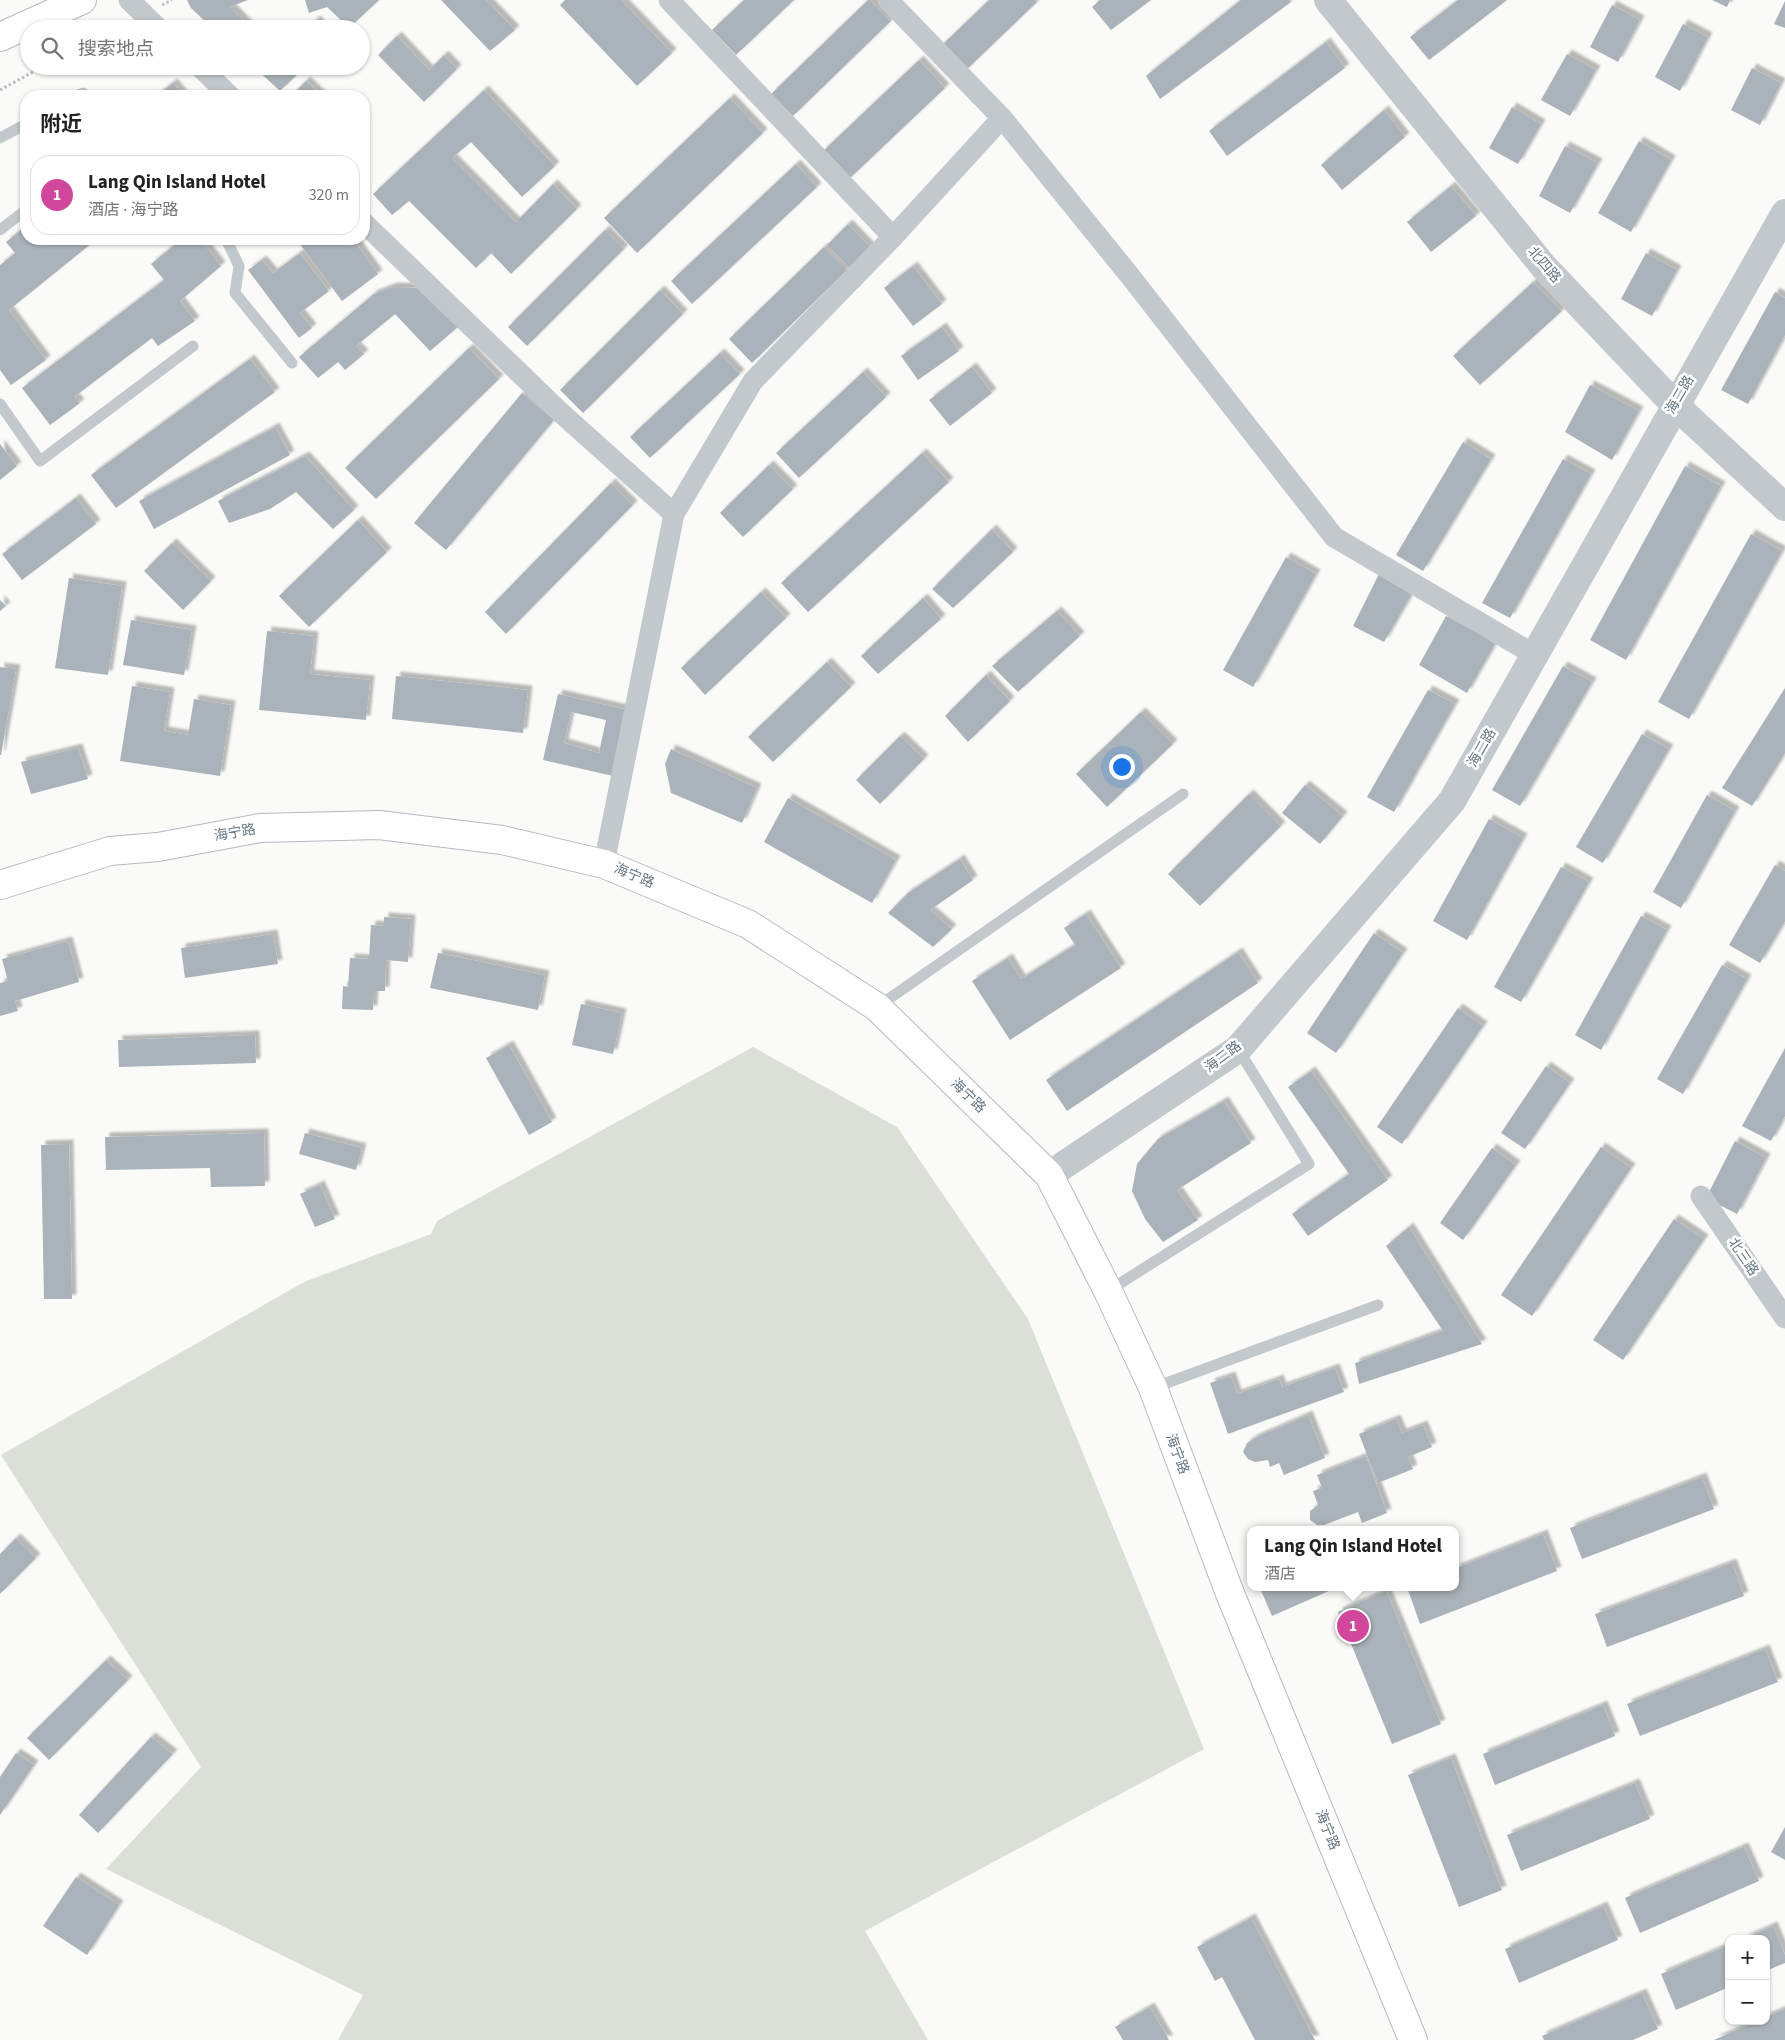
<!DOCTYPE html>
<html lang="zh">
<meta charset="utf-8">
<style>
:root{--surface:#fff;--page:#f2f2f2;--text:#222;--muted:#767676;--line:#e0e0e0;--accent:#ea580c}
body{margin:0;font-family:"Source Sans 3","Noto Sans SC",sans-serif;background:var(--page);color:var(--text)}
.controls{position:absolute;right:15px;bottom:15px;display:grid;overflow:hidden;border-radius:10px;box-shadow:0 1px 4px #0004}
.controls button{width:45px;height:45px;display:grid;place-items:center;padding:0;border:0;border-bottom:1px solid var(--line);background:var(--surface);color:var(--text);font:25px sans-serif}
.you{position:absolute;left:1121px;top:766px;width:18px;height:18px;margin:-12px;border:4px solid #fff;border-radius:50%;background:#1a73e8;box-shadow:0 0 0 8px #1a73e833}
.badge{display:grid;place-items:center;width:32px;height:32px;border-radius:50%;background:var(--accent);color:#fff;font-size:16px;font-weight:700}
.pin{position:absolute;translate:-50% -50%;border:2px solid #fff;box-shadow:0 1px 5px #0006}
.popup{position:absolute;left:1247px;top:1526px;width:212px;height:65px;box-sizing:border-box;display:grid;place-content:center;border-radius:10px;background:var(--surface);filter:drop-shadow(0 1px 4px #0005);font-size:16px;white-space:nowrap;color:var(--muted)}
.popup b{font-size:19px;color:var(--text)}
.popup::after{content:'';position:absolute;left:50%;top:100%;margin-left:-10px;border:10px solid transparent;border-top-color:var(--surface)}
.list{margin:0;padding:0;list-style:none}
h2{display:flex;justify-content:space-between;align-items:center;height:65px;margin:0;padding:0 20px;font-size:21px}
h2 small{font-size:16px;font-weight:400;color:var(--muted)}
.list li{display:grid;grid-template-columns:32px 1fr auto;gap:15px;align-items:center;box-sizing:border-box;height:80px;margin:0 10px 10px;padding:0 10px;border:1px solid var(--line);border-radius:20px}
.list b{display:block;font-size:19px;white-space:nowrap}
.list p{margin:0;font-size:16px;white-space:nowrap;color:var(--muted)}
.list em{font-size:16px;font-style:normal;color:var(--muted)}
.icon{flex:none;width:28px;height:28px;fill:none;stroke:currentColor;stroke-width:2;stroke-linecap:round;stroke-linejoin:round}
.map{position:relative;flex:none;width:1785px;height:2040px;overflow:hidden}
.search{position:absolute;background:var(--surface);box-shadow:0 1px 4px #0004;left:20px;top:20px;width:350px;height:55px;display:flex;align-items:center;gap:12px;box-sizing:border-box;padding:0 18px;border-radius:28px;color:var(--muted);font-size:19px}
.panel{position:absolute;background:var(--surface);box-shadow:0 1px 4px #0004;left:20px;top:90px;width:350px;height:155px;border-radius:20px}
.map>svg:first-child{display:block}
.green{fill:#dadfd7}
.building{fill:#aab3b9;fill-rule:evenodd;filter:url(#shadow)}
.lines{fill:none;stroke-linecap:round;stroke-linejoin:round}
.secondary-casing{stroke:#b3babf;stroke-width:30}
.path{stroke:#bbbfc2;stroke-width:3;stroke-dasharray:2.5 2.5;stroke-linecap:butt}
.service{stroke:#c3c8cc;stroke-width:11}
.minor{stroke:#c3c8cc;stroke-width:21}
.tertiary{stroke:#c3c8cc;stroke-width:28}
.secondary{stroke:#fff;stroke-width:28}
.labels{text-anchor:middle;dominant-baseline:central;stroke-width:5;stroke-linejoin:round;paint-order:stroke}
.street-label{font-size:14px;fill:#657683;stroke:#fff}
</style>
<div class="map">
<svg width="1785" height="2040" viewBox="0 0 1785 2040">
<defs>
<filter id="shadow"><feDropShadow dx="4.5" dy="-4.5" stdDeviation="1" flood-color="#0004"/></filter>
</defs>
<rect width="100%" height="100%" fill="#fafaf8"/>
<!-- green -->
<polygon class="green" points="753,1047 897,1127 1028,1319 1204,1749 865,1931 928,2040 338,2040 363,1995 106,1869 201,1767 1,1455 304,1282 431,1234 437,1221"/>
<!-- building -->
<g class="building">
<polygon points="187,0 248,0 230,7 252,29 213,29 191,8"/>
<polygon points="305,0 379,0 349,28 327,7 309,13"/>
<polygon points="441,0 486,0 515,30 490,51"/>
<polygon points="565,0 621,0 672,53 637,86 560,5"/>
<polygon points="744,0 794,0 736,55 712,30"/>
<polygon points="868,0 870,0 891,21 793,116 771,94"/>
<polygon points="989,0 1035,0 1037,2 963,73 939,48"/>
<polygon points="1100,0 1151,0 1111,30 1092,7"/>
<polygon points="1241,0 1289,0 1291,2 1160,99 1146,76"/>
<polygon points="1458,0 1507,0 1429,60 1410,37"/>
<polygon points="1712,0 1730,0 1727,7"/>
<polygon points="1785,1 1785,28 1774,24"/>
<polygon points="1612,5 1640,20 1618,62 1590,47"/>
<polygon points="316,20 324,29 307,29"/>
<polygon points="1683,24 1708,37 1680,91 1655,77"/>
<polygon points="397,36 429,70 444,55 457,69 424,102 378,55"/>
<polygon points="1326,42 1345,68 1227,156 1209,131"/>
<polygon points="1567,54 1596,70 1570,116 1541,100"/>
<polygon points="919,60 945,88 848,180 822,152"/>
<polygon points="253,66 306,66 280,91"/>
<polygon points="1752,68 1781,83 1760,125 1731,110"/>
<polygon points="306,81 322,96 291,96"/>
<polygon points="173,83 184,96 156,96"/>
<polygon points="484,90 555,166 522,197 471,142 452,158 516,222 553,184 577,209 511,274 491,253 476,268 409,201 392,215 373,194"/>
<polygon points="730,98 763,133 637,253 604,218"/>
<polygon points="1512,107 1541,124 1518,164 1489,148"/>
<polygon points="1384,110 1405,137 1342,190 1321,165"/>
<polygon points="1639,141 1671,160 1631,232 1598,213"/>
<polygon points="1565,146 1598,163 1570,213 1539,196"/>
<polygon points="796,164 817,187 692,304 671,281"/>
<polygon points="1451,186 1476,216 1431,252 1407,222"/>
<polygon points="848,224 870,247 849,268 827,245"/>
<polygon points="26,226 26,239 97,239 9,310 46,360 11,385 0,370 0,265 15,253 6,242"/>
<polygon points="605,230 624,249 527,346 508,327"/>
<polygon points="182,239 200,239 221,266 180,301 195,321 158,346 152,338 74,397 80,403 50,425 22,388 164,280 151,264"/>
<polygon points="296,239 353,239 378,274 342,301"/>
<polygon points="824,247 847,270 752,363 729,339"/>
<polygon points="300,253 329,291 300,313 312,328 299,338 248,270 262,260 273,273"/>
<polygon points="1646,253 1677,270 1652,316 1621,299"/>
<polygon points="913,266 942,304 913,326 884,288"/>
<polygon points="1533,282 1562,311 1480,385 1453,356"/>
<polygon points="393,287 422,288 459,326 430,351 395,314 356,346 364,354 345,370 338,362 318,378 299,357 374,294"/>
<polygon points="660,290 683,314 583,413 560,390"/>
<polygon points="1775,292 1785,298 1785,335 1748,404 1721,390"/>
<polygon points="942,327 959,351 918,380 901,356"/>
<polygon points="469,348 499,379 376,499 345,468"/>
<polygon points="720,353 740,374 650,458 630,437"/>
<polygon points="250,359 275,392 116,508 91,475"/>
<polygon points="972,367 992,393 950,426 929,400"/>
<polygon points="863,372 886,397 799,478 776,453"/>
<polygon points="1590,385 1639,411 1612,460 1565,432"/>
<polygon points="522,393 554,420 446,550 414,523"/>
<polygon points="275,427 290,455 154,529 139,501"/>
<polygon points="1463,442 1491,459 1423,571 1396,555"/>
<polygon points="0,444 17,466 0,480"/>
<polygon points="922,453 949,482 808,612 781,583"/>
<polygon points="305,456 354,510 333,529 296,492 270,509 229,523 218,501"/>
<polygon points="1563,459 1591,474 1510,618 1482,603"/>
<polygon points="769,465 793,489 743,537 720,513"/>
<polygon points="1685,466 1721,486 1626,660 1590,640"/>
<polygon points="611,483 633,505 506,634 485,612"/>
<polygon points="76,498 96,524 22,580 2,554"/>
<polygon points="358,520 387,552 309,627 279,596"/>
<polygon points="992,529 1013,552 953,608 932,589"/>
<polygon points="1751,534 1782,551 1689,719 1658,702"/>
<polygon points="172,543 211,581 183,610 144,571"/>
<polygon points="1286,557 1316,574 1253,687 1223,670"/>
<polygon points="1380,572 1414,590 1384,642 1353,626"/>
<polygon points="69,578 122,586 108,675 55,668"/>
<polygon points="761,592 786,618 705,695 681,668"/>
<polygon points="923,598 941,619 878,674 861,656"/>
<polygon points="0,600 6,606 0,611"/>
<polygon points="1057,611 1080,636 1018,692 992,666"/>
<polygon points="1446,616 1496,642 1467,693 1419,665"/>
<polygon points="131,620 192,630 184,675 123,665"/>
<polygon points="267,631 314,636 310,674 370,680 366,720 259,710"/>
<polygon points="827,662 851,687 773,762 748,737"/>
<polygon points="1563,666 1592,682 1520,806 1492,790"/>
<polygon points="0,667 16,669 1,755 0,755"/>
<polygon points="986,675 1010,701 968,742 945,716"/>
<polygon points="396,676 528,690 523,733 392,719"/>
<polygon points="132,686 170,692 164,731 188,735 194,699 231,705 220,776 120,761"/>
<polygon points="1785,688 1785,753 1752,806 1722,788"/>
<polygon points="1428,690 1455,704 1394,812 1367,797"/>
<path d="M558,694L628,710L613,776L543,760ZM571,712L606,720L599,753L564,743Z"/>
<polygon points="1141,712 1173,744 1107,807 1076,774"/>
<polygon points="1642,734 1669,749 1603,863 1576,847"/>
<polygon points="900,736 924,759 880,804 856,780"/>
<polygon points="78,748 88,779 31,794 21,762"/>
<polygon points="671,749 757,788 742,823 671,793 665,764"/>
<polygon points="1305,785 1343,816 1320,844 1282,813"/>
<polygon points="1249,794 1281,826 1200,906 1168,874"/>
<polygon points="1707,795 1735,811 1681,908 1653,892"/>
<polygon points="788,798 896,860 872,903 764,842"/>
<polygon points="1489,819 1523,838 1467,940 1433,921"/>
<polygon points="960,859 973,880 930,910 952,929 933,947 888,913 908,893"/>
<polygon points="1775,865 1785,871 1785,921 1760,963 1729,945"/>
<polygon points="1561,867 1589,882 1521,1002 1494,987"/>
<polygon points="1086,914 1121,968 1010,1040 972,981 1008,958 1021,979 1075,945 1064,928"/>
<polygon points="1641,916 1667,930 1601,1050 1575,1035"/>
<polygon points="384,917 411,919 408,962 386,960 385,991 374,991 373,1010 342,1009 343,986 348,987 350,958 369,959 371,925 384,926"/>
<polygon points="1374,933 1403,953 1336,1053 1307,1033"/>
<polygon points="273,934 278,964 185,978 181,948"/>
<polygon points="68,941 79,982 15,1001 18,1011 0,1016 0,983 8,981 2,959"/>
<polygon points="1238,952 1258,983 1067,1111 1046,1080"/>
<polygon points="438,953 545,975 538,1010 430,988"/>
<polygon points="1722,965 1747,979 1683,1094 1657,1079"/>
<polygon points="581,1004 622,1013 613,1054 572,1045"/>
<polygon points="1458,1008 1483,1026 1402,1144 1377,1127"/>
<polygon points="255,1035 256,1063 119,1067 118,1040"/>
<polygon points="509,1045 552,1122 529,1135 486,1058"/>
<polygon points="1785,1048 1785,1116 1771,1141 1742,1126"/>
<polygon points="1546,1066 1570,1083 1525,1149 1501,1133"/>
<polygon points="1311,1071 1388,1180 1308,1236 1292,1214 1349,1174 1288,1087"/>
<polygon points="1224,1101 1251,1143 1177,1190 1198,1220 1163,1242 1145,1219 1132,1191 1137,1164 1158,1139"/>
<polygon points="264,1133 265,1186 211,1187 210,1168 106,1170 105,1137"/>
<polygon points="305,1133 362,1148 356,1170 299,1154"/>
<polygon points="1735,1141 1766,1158 1737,1214 1706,1198"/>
<polygon points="69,1144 72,1299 44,1299 41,1145"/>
<polygon points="1601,1147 1631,1168 1532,1316 1501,1295"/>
<polygon points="1492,1148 1516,1165 1463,1240 1440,1223"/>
<polygon points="320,1185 335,1219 315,1227 300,1194"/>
<polygon points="1674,1219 1704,1239 1623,1360 1593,1340"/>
<polygon points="1409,1227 1482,1344 1359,1384 1355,1363 1443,1331 1386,1246"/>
<polygon points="1335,1368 1344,1392 1228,1434 1210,1383 1231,1376 1237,1394 1279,1379 1282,1387"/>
<polygon points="1308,1415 1325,1458 1284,1475 1279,1463 1270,1467 1268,1460 1255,1462 1248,1459 1243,1452 1247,1443 1255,1438"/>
<polygon points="1396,1419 1402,1433 1423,1425 1432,1447 1408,1457 1413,1469 1378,1483 1359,1434"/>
<polygon points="1366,1456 1387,1513 1362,1523 1358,1512 1324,1525 1317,1525 1310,1520 1310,1511 1318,1505 1313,1491 1322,1488 1317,1475"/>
<polygon points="1702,1477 1714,1509 1582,1559 1570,1528"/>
<polygon points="1543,1534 1557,1571 1420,1624 1407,1587 1456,1587 1456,1568"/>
<polygon points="16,1538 36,1558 0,1594 0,1554"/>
<polygon points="1732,1563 1744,1596 1607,1647 1595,1614"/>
<polygon points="1263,1587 1330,1587 1331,1590 1272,1616 1260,1588"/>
<polygon points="1386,1591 1441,1724 1392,1744 1338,1612"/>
<polygon points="1765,1649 1778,1682 1640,1736 1627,1704"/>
<polygon points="106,1660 128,1680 49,1760 27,1738"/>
<polygon points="1603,1705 1615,1736 1495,1785 1483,1754"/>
<polygon points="151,1737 173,1754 98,1833 79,1815"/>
<polygon points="16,1753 34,1765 0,1815 0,1777"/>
<polygon points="1451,1758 1502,1890 1459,1907 1408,1775"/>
<polygon points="1635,1783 1650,1819 1521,1871 1507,1835"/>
<polygon points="1785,1827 1785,1860 1771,1852"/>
<polygon points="1744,1847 1759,1881 1640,1933 1625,1898"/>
<polygon points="76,1877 119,1905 87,1955 43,1926"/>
<polygon points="1603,1906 1618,1940 1519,1983 1505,1949"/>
<polygon points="1251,1918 1315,2040 1255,2040 1222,1977 1215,1981 1197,1947"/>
<polygon points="1773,1926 1785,1955 1785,1963 1766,1971 1766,1939 1743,1939"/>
<polygon points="1729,1945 1729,1987 1676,2010 1661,1974"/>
<polygon points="1642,1993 1658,2029 1633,2040 1544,2040 1542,2036"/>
<polygon points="1150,2007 1169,2040 1123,2040 1115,2027"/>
<polygon points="1785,2009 1785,2040 1714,2040 1757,2021 1766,2021 1766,2017"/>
</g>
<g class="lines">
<!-- secondary casing -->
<g class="secondary-casing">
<g id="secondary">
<polyline points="0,37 82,0"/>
<polyline points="0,885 110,851 158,847 260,828 379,825 502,840 604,864 748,924 877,1007 1049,1175 1108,1291 1153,1388 1229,1591 1413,2040"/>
</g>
</g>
<!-- path -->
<g class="path">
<polyline points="162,5 172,0"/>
<polyline points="115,29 126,23"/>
<polyline points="0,90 44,66"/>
</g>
<!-- service -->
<g class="service">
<polyline points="76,96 83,93 86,96"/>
<polyline points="0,138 26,124"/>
<polyline points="0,230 26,210"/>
<polyline points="226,239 239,266 235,293 292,363"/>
<polyline points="0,404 40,461 193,346"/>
<polyline points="877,1007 1183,794"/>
<polyline points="1108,1291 1309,1164 1238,1049"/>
<polyline points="1153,1388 1378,1305"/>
</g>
<!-- minor -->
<g class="minor">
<polyline points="129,0 159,29"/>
<polyline points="669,0 893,237"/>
<polyline points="888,0 1002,118 1130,276 1334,537 1535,655"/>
<polyline points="199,66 230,96"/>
<polyline points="364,223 560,412 674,514"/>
<polyline points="604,864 674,514 753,381 893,237 1002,118"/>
<polyline points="1701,1196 1785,1318"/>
</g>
<!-- tertiary -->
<g class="tertiary">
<polyline points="1328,0 1544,267 1675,405 1785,507"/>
<polyline points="1049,1175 1238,1049 1452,801 1785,213"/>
</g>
<!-- secondary -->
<use href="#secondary" class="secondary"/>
</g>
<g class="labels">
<!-- street labels -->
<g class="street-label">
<text transform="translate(1544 265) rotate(49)">北四路</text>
<text transform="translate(1680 395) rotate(-60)">海二路</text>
<text transform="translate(1482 748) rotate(-60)">海二路</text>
<text transform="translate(235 833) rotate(-10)">海宁路</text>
<text transform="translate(634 876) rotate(23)">海宁路</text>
<text transform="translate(1223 1057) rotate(-37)">海二路</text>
<text transform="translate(968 1096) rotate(44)">海宁路</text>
<text transform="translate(1743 1257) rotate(56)">北三路</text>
<text transform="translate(1177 1454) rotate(70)">海宁路</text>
<text transform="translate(1327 1830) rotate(68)">海宁路</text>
</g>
</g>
</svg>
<div class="controls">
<button>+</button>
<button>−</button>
</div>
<div class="you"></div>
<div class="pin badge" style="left:1353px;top:1626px;background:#d1479c">1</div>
<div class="popup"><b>Lang Qin Island Hotel</b>酒店</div>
<div class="search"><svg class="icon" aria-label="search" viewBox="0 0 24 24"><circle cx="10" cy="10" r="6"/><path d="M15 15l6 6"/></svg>搜索地点</div>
<section class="panel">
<h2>附近<small></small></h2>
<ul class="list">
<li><span class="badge" style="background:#d1479c">1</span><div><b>Lang Qin Island Hotel</b><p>酒店 · 海宁路</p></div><em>320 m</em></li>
</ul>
</section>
</div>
